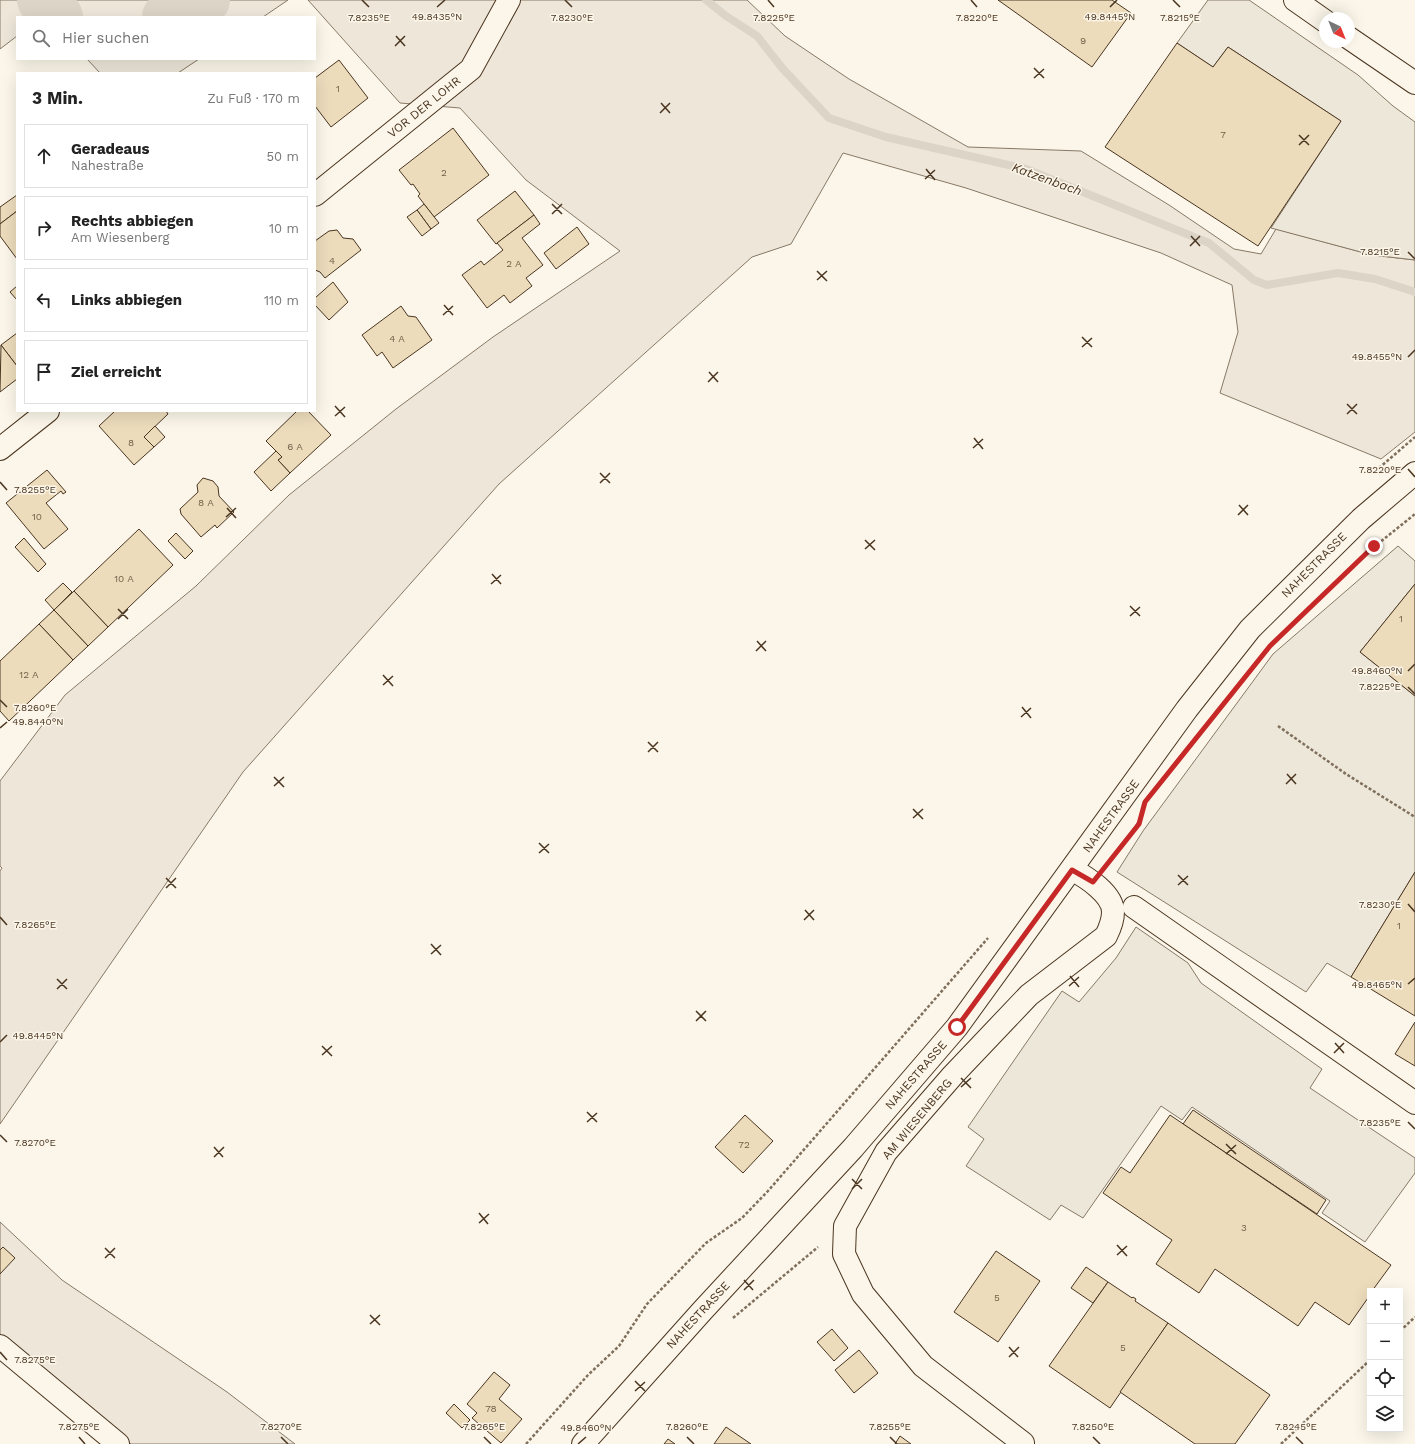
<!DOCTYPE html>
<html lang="de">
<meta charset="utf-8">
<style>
:root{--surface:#fff;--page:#f2f2f2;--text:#222;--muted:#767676;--line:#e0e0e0}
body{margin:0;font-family:"Work Sans",sans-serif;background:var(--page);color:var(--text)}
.controls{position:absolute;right:12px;bottom:12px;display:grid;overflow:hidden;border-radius:0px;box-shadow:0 4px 16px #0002}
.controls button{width:36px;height:36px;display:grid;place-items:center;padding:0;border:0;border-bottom:1px solid var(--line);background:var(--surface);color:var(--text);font:20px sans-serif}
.compass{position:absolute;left:1319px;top:12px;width:36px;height:36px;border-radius:50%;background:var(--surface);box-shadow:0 4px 16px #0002;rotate:137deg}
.stop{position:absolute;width:12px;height:12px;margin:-9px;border:3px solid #c62828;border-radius:50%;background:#fff}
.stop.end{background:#c62828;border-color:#fff;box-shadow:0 1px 4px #0008}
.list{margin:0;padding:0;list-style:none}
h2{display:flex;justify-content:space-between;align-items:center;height:52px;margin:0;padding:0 16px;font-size:17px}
h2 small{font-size:13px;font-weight:400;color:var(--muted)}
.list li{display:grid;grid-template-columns:26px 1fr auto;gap:12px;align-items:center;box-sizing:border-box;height:64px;margin:0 8px 8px;padding:0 8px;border:1px solid var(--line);border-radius:0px}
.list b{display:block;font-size:15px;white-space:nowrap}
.list p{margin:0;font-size:13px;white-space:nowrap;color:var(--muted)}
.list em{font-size:13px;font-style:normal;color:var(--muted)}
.icon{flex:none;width:22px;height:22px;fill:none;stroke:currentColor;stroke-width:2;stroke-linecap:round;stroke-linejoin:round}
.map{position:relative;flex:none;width:1415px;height:1444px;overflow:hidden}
.search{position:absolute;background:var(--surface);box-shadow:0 4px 16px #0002;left:16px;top:16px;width:300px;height:44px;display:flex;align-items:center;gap:10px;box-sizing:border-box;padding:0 14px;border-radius:0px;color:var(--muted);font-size:15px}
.panel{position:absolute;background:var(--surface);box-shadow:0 4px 16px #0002;left:16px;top:72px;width:300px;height:340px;border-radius:0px}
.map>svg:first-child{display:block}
.green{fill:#ede6d9;stroke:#887966}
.parking{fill:#ede7d9;stroke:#887966}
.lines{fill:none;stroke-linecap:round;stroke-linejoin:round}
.stream{stroke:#dcd4c6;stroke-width:8}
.river{stroke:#dcd4c6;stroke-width:50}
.building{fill:#ecdcbc;stroke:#4a3520}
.minor-casing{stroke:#4a3520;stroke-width:24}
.major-casing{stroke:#4a3520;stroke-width:24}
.path{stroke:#7f6f5c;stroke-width:2.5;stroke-dasharray:3 2;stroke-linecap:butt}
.minor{stroke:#fbf6e9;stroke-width:22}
.major{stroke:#fbf6e9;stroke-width:22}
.route{stroke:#c62828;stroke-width:5}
.ticks{fill:none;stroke:#4a3520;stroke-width:1.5}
.labels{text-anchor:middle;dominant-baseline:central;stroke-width:3;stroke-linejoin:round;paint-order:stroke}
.number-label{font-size:10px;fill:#725f47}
.street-label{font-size:12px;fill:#4a3520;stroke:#fbf6e9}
.water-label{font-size:13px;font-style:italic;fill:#4a3520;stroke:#fbf6e9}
.ticks-label{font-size:10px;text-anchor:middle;fill:#4a3520;stroke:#fbf6e9;stroke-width:3;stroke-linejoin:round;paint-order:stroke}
</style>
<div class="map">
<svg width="1415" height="1444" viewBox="0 0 1415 1444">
<rect width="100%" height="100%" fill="#fbf6e9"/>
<!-- green -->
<g class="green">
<polygon points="0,0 288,0 263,17 48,17 46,15 43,17 17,17 17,36 0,49"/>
<polygon points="308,0 747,0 785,36 849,79 968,147 1081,151 1169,205 1234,249 1261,254 1276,229 1372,255 1415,260 1415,432 1381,459 1220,393 1238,332 1232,285 1161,253 966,188 843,153 791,244 752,257 499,484 243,772 0,1124 0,871 2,868 0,866 0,781 65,695 196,586 289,495 396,409 493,337 620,251 526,180 460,108 400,103"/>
<polygon points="87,59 199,59 178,73 100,73"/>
<polygon points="0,1222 62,1280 227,1392 295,1444 131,1444 0,1337"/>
</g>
<!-- parking -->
<g class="parking">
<polygon points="1208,0 1249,0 1358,75 1393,106 1415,122 1415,260 1372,255 1271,228 1341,121 1228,47 1213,67 1177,43"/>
<polygon points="1398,546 1415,561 1415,584 1360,652 1415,696 1415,872 1351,977 1327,963 1306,992 1117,872 1143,831 1273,654"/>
<polygon points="1136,927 1188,963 1201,983 1322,1069 1310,1088 1415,1158 1415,1173 1365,1242 1322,1213 1330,1201 1192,1107 1182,1120 1161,1106 1083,1218 1061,1205 1050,1220 966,1166 984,1139 968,1127 1062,991 1079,1002 1116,958"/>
</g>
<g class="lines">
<!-- stream -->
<polyline class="stream" points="706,0 726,16 757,36 783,69 829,118 886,137 1026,169 1209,243 1254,280 1267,285 1338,273 1375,279 1415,292"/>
<!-- river -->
<g class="river">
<polyline points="42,0 58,17"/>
<polyline points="167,17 205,0"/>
</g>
</g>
<!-- building -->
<g class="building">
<polygon points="998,0 1112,0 1131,13 1092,67"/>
<polygon points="1177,43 1213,67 1228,47 1341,121 1258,246 1105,147"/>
<polygon points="339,60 368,98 331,127 315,106 315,78"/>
<polygon points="453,128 489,175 434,217 418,196 420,194 413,184 411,185 399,170"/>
<polygon points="515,191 534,215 496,244 477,220"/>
<polygon points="17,195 17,211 0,224 0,207"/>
<polygon points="424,204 439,223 431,229 417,210"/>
<polygon points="417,210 431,229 422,236 407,217"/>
<polygon points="17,211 17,259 0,236 0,224"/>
<polygon points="534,215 540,224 522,238 543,265 526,278 532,286 510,303 504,295 487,308 462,275 481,261 484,265 503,250 497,243"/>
<polygon points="577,227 589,244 556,269 544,253"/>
<polygon points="337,230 343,238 353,239 361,250 325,278 320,272 315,270 315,241 329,231"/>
<polygon points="333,282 348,302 329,320 315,305 315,298"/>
<polygon points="17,286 17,300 10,292"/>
<polygon points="401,306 408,316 416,317 432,340 393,368 382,352 377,356 362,335"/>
<polygon points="17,333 17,366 1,345"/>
<polygon points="1,345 17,366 17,379 0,392"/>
<polygon points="115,411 166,411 168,414 144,437 154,447 134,465 99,426"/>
<polygon points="297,411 308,411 331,435 290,473 278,460 282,457 266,441"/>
<polygon points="155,426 165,437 154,447 144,437"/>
<polygon points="276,451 282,457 278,460 290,473 271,491 254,472"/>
<polygon points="47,470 66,492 63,494 61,491 46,503 68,529 44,549 6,503"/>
<polygon points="203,478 213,481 218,487 219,496 234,512 217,528 215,525 201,537 181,514 180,509 198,492 197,485"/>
<polygon points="139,529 173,565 108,627 74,591"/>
<polygon points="176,533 193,551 185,559 168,541"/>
<polygon points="24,538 46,564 38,572 15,547"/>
<polygon points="63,583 72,592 54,610 45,600"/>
<polygon points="1415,584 1415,696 1360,652"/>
<polygon points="74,591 108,627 88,646 54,610"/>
<polygon points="54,610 88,646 73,660 39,624"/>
<polygon points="39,624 73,660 9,721 0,711 0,661"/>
<polygon points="1415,872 1415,1016 1351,977"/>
<polygon points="1415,1022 1415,1066 1395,1054"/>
<polygon points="1193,1110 1326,1200 1317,1214 1183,1124"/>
<polygon points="745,1115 773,1141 743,1173 715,1147"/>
<polygon points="1170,1115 1391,1265 1372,1291 1370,1291 1370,1295 1349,1325 1315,1302 1298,1326 1215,1269 1199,1293 1156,1264 1172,1240 1103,1193 1121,1167 1130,1173"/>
<polygon points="3,1247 15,1258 0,1274 0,1250"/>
<polygon points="996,1251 1040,1281 998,1342 954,1312"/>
<polygon points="1086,1267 1108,1282 1093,1303 1071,1288"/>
<polygon points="1108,1282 1132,1298 1133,1297 1136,1299 1135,1301 1168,1323 1110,1408 1049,1366"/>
<polygon points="1168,1323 1270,1395 1235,1444 1195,1444 1120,1392"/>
<polygon points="832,1329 848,1348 834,1361 817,1342"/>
<polygon points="859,1350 878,1373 854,1393 835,1370"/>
<polygon points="494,1372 510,1385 499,1399 522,1419 501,1443 472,1418 477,1413 467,1404"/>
<polygon points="454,1404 470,1420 462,1428 446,1413"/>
<polygon points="726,1427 751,1444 714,1444"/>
<polygon points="900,1436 911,1444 895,1444"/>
<polygon points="668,1439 675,1444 664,1444"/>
</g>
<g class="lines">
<!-- minor casing -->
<g class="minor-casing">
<g id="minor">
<polyline points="315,195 471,69 509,0"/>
<polyline points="0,449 48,411"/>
<polyline points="1134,907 1415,1103"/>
<polyline points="0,1346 118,1444"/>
<path d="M1023,1443L923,1366L863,1294L844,1254L845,1226L886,1152L953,1075L1029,995L1106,936C1110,928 1113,921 1113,912C1113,894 1086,877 1073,870"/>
</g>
</g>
<!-- major casing -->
<g class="major-casing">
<g id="major">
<polyline points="1295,0 1325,21"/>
<polyline points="1349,38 1415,83"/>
<polyline points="583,1444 703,1310 853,1148 957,1027 1187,709 1250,629 1361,519 1415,473"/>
</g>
</g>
<!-- path -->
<g class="path">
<polyline points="1379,468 1415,437"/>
<polyline points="1326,592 1374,547 1415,514"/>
<polyline points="1278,726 1346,774 1415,817"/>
<polyline points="1128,838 1140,820"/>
<polyline points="733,1318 818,1247"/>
<polyline points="1400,1331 1415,1317"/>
<polyline points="526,1444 588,1375 619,1346 647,1304 706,1243 742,1218 768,1191 988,938"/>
<polyline points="1281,1444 1370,1360"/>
</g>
<!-- minor -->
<use href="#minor" class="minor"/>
<!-- major -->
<use href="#major" class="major"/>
</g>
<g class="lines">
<!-- route -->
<polyline class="route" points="957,1027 1072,870 1093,882 1139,824 1145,802 1270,646 1374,546"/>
</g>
<!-- ticks -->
<path class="ticks" d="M362,0L369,7M565,0L572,7M768,0L774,7M971,0L977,7M1173,0L1180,7M437,7L445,0M1110,7L1117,0M396,36L405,46M395,46L405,36M1034,68L1044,78M1034,78L1044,69M661,103L670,113M660,113L670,103M1299,135L1309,145M1299,145L1309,135M926,169L935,180M925,179L935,170M552,204L562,214M552,214L562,204M1191,236L1200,246M1190,246L1200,236M1408,252L1415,259M817,271L827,281M817,280L827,271M444,305L453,315M443,315L453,306M1082,337L1092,347M1082,347L1092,338M1408,357L1415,350M709,372L718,382M708,382L718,372M1347,404L1357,414M335,406L345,417M1347,414L1357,404M335,416L345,407M974,438L983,449M973,448L983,439M1408,469L1415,477M600,473L610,483M0,482L7,490M600,483L610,473M1239,505L1248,515M227,508L236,518M1238,515L1248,505M226,517L236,508M865,540L875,550M865,549L875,540M492,574L501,584M491,584L501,575M1130,606L1140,616M118,609L128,619M1130,616L1140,607M118,619L128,609M757,641L766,651M756,651L766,641M1408,671L1415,664M383,675L393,686M383,685L393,676M1408,687L1415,694M0,700L7,707M1022,707L1031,718M1021,717L1031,708M0,728L7,722M648,742L658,752M648,752L658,742M1287,774L1296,784M274,777L284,787M1286,784L1296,774M274,786L284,777M913,809L923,819M913,818L923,809M539,843L549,853M539,853L549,844M1178,875L1188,885M166,878L176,888M1178,885L1188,876M166,888L176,878M1408,904L1415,912M805,910L814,920M0,917L7,925M804,920L814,910M431,944L441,955M431,954L441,945M1070,976L1079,987M57,979L67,989M1408,984L1415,978M1069,986L1079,977M57,989L67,979M696,1011L706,1021M696,1021L706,1011M0,1042L7,1035M1335,1043L1344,1053M322,1046L332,1056M1334,1053L1344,1043M322,1055L332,1046M961,1078L971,1088M961,1087L971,1078M587,1112L597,1122M587,1122L597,1113M1408,1122L1415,1129M0,1135L7,1142M1226,1144L1236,1154M214,1147L223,1157M1226,1154L1236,1145M214,1157L224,1147M852,1179L862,1189M852,1189L862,1179M479,1213L488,1224M479,1223L489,1214M1117,1245L1127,1256M105,1248L115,1258M1117,1255L1127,1246M105,1258L115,1248M744,1280L753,1290M744,1290L754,1280M370,1315L380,1325M370,1324L380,1315M1009,1347L1018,1357M0,1352L7,1360M1009,1357L1019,1347M635,1381L645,1391M635,1391L645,1382M79,1437L85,1444M281,1437L288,1444M484,1437L491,1444M687,1437L694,1444M890,1437L897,1444M1093,1437L1100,1444M1296,1437L1303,1444M578,1444L586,1437"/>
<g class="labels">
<!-- number labels -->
<g class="number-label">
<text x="1083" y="40">9</text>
<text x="338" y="88">1</text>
<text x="1223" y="134">7</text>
<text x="444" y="172">2</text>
<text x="332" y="260">4</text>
<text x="514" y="263">2 A</text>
<text x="397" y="338">4 A</text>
<text x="131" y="442">8</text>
<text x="295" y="446">6 A</text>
<text x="206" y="502">8 A</text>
<text x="37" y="516">10</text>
<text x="124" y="578">10 A</text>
<text x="1401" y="618">1</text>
<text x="29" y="674">12 A</text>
<text x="1399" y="925">1</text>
<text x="744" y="1144">72</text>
<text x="1244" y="1227">3</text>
<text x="997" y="1297">5</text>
<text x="1123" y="1347">5</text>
<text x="491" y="1408">78</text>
</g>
<!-- street labels -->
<g class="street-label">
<text transform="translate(424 107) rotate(-39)">VOR DER LOHR</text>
<text transform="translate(1314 565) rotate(-45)">NAHESTRASSE</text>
<text transform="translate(1111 816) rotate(-54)">NAHESTRASSE</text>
<text transform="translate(916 1075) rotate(-49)">NAHESTRASSE</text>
<text transform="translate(917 1119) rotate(-50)">AM WIESENBERG</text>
<text transform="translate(698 1315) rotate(-47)">NAHESTRASSE</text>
</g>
<!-- water labels -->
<g class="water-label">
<text transform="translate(1047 179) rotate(20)">Katzenbach</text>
</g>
</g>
<g class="ticks-label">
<text x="437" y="20">49.8435°N</text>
<text x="1110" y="20">49.8445°N</text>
<text x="369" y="21">7.8235°E</text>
<text x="572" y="21">7.8230°E</text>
<text x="977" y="21">7.8220°E</text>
<text x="1180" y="21">7.8215°E</text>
<text x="774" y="21">7.8225°E</text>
<text x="1380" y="255">7.8215°E</text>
<text x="1377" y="360">49.8455°N</text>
<text x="1380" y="473">7.8220°E</text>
<text x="35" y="493">7.8255°E</text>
<text x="1377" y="674">49.8460°N</text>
<text x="1380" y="690">7.8225°E</text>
<text x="35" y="711">7.8260°E</text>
<text x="38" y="725">49.8440°N</text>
<text x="1380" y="908">7.8230°E</text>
<text x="35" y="928">7.8265°E</text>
<text x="1377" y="988">49.8465°N</text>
<text x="38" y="1039">49.8445°N</text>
<text x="1380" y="1126">7.8235°E</text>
<text x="35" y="1146">7.8270°E</text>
<text x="35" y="1363">7.8275°E</text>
<text x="79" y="1430">7.8275°E</text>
<text x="281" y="1430">7.8270°E</text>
<text x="484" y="1430">7.8265°E</text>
<text x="687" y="1430">7.8260°E</text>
<text x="890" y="1430">7.8255°E</text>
<text x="1093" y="1430">7.8250°E</text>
<text x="1296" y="1430">7.8245°E</text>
<text x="586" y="1431">49.8460°N</text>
</g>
</svg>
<div class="controls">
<button>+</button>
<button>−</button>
<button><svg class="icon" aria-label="locate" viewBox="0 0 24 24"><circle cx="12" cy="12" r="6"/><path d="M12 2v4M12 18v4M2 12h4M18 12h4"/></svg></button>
<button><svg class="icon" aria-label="layers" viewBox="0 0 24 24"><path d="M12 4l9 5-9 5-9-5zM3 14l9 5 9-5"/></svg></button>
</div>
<svg class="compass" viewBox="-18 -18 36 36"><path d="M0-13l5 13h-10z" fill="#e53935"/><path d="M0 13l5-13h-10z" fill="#767676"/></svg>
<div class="stop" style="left:957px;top:1027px"></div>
<div class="stop end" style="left:1374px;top:546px"></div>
<div class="search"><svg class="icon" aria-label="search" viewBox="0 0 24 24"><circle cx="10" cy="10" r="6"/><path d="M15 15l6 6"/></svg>Hier suchen</div>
<section class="panel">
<h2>3 Min.<small>Zu Fuß · 170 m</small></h2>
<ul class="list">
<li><svg class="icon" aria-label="ahead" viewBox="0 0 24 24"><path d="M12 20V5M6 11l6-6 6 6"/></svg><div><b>Geradeaus</b><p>Nahestraße</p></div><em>50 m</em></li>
<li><svg class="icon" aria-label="right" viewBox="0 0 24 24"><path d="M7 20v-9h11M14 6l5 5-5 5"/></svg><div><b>Rechts abbiegen</b><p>Am Wiesenberg</p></div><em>10 m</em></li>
<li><svg class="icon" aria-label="left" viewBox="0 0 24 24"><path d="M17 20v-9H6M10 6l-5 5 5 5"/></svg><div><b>Links abbiegen</b></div><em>110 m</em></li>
<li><svg class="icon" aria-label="arrive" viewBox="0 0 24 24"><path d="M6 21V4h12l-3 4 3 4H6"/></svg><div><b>Ziel erreicht</b></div></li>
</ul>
</section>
</div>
